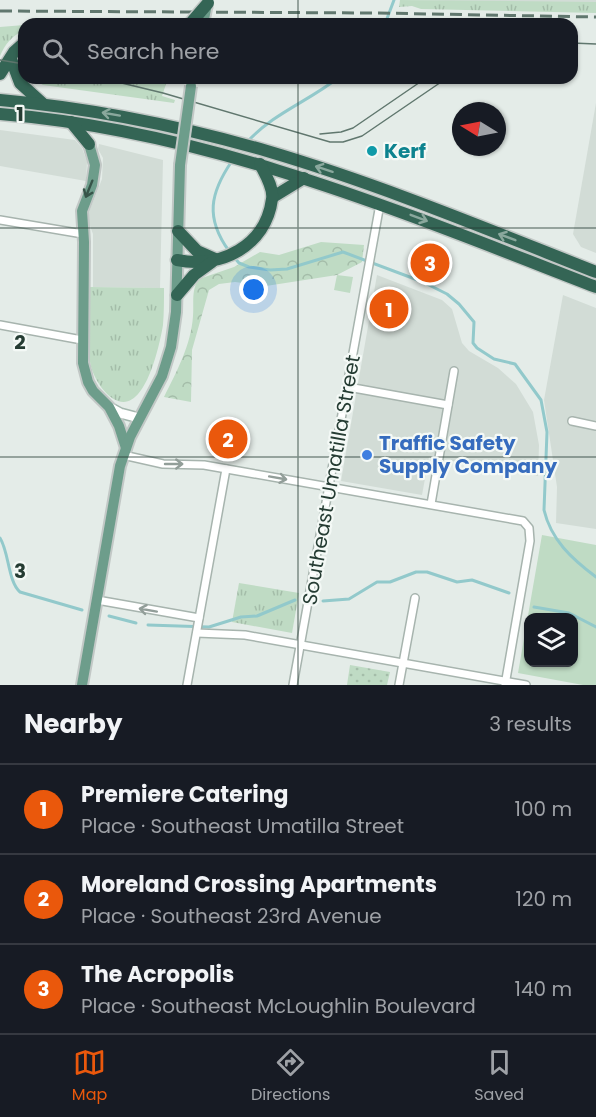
<!DOCTYPE html>
<meta charset="utf-8">
<style>
:root{--surface:#171b24;--page:#20242c;--text:#f1f3f6;--muted:#9ea1a6;--line:#363941;--accent:#ea580c}
body{margin:0;font-family:Poppins,sans-serif;background:var(--page);color:var(--text)}
.controls{position:absolute;right:18px;bottom:18px;display:grid;overflow:hidden;border-radius:12px;box-shadow:0 2px 4px #0004}
.controls button{width:54px;height:54px;display:grid;place-items:center;padding:0;border:0;border-bottom:2px solid var(--line);background:var(--surface);color:var(--text);font:30px sans-serif}
.compass{position:absolute;left:452px;top:102px;width:54px;height:54px;border-radius:50%;background:var(--surface);box-shadow:0 2px 4px #0004;rotate:280deg}
.you{position:absolute;left:254px;top:290px;width:21px;height:21px;margin:-15px;border:4px solid #fff;border-radius:50%;background:#1a73e8;box-shadow:0 0 0 9px #1a73e833}
.badge{display:grid;place-items:center;width:39px;height:39px;border-radius:50%;background:var(--accent);color:#fff;font-size:20px;font-weight:700}
.pin{position:absolute;translate:-50% -50%;border:3px solid #fff;box-shadow:0 2px 6px #0006}
.list{margin:0;padding:0;list-style:none}
h2{display:flex;justify-content:space-between;align-items:center;height:78px;margin:0;padding:0 24px;font-size:26px}
h2 small{font-size:20px;font-weight:400;color:var(--muted)}
.list li{display:grid;grid-template-columns:39px 1fr auto;gap:18px;align-items:center;box-sizing:border-box;height:90px;padding:0 24px;border-top:2px solid var(--line)}
.list b{display:block;font-size:22px;white-space:nowrap}
.list p{margin:0;font-size:20px;white-space:nowrap;color:var(--muted)}
.list em{font-size:20px;font-style:normal;color:var(--muted)}
.icon{flex:none;width:33px;height:33px;fill:none;stroke:currentColor;stroke-width:2;stroke-linecap:round;stroke-linejoin:round}
.map{position:relative;flex:none;width:596px;height:685px;overflow:hidden}
.search{position:absolute;background:var(--surface);box-shadow:0 2px 4px #0004;left:18px;right:18px;top:18px;height:66px;display:flex;align-items:center;gap:15px;box-sizing:border-box;padding:0 21px;border-radius:18px;color:var(--muted);font-size:22px}
.sheet{height:348px;background:var(--surface)}
nav{display:flex;justify-content:space-around;align-items:center;box-sizing:border-box;height:84px;border-top:2px solid var(--line);background:var(--surface);font-size:16px;color:var(--muted)}
nav a{display:grid;justify-items:center;gap:3px}
nav .on{color:var(--accent)}
.map>svg:first-child{display:block}
.built{fill:#d2dcd6}
.grass{fill:url(#grass-tufts)}
.forest{fill:url(#forest-crowns)}
.park{fill:#bfdbc4;fill-rule:evenodd}
.garden{fill:url(#garden-dots)}
.lines{fill:none;stroke-linecap:round;stroke-linejoin:round}
.stream{stroke:#92c9cb;stroke-width:3}
.street-casing{stroke:#a7b4ae;stroke-width:10}
.secondary-casing{stroke:#a4b7ae;stroke-width:12}
.primary-casing{stroke:#c2c8c6;stroke-width:14}
.highway-casing{stroke:#c2c8c6;stroke-width:15}
.street{stroke:#fff;stroke-width:7}
.secondary{stroke:#fff;stroke-width:9}
.primary{stroke:#6d9d8b;stroke-width:10}
.highway{stroke:#346555;stroke-width:12}
.tram{stroke:#60776e;stroke-width:1.5}
.rail{stroke:#60776e;stroke-width:3;stroke-dasharray:12 6;stroke-linecap:butt}
.primary-bridge-casing{stroke:#c2c8c6;stroke-width:14;stroke-linecap:butt}
.highway-bridge-casing{stroke:#c2c8c6;stroke-width:15;stroke-linecap:butt}
.primary-bridge{stroke:#6d9d8b;stroke-width:10}
.highway-bridge{stroke:#346555;stroke-width:12}
.oneway{stroke:#8aa89d}
.oneway2{stroke:#375449}
.oneway3{stroke:#929e99}
.grid{fill:none;stroke:#253c33;stroke-width:1.5;stroke-opacity:0.55}
.culture-dot{fill:#0f9aa8;stroke:#f4f9f6;stroke-width:2}
.shop-dot{fill:#3f7fe0;stroke:#f4f9f6;stroke-width:2}
.labels{text-anchor:middle;dominant-baseline:central;stroke-width:4.5;stroke-linejoin:round;paint-order:stroke}
.culture-label{font-size:20px;font-weight:bold;fill:#0d838f;stroke:#f4f9f6;text-anchor:start}
.shop-label{font-size:20px;font-weight:bold;fill:#366cbe;stroke:#f4f9f6;text-anchor:start}
.street-label{font-size:20px;fill:#253c33;stroke:#f4f9f6}
.grid-label{font-size:20px;text-anchor:middle;font-weight:bold;fill:#253c33;stroke:#f4f9f6;stroke-width:4.5;stroke-linejoin:round;paint-order:stroke}
</style>
<div class="map">
<svg width="596" height="685" viewBox="0 0 596 685">
<defs>
<pattern id="grass-tufts" width="24" height="20" patternUnits="userSpaceOnUse" patternTransform="scale(1.5)"><rect width="24" height="20" fill="#bfdbc4"/><path d="M3 7l-1-3M5 7V3M7 7l1-3M15 17l-1-3M17 17v-4M19 17l1-3" fill="none" stroke="#a4bda9"/></pattern>
<pattern id="forest-crowns" width="20" height="18" patternUnits="userSpaceOnUse" patternTransform="scale(1.5)"><rect width="20" height="18" fill="#bfdbc4"/><path d="M2 6a3 3 0 1 1 6 0M12 15a3 3 0 1 1 6 0" fill="none" stroke="#a4bda9"/></pattern>
<pattern id="garden-dots" width="8" height="8" patternUnits="userSpaceOnUse" patternTransform="scale(1.5)"><rect width="8" height="8" fill="#bfdbc4"/><path d="M2 2h.1M6 6h.1" fill="none" stroke="#a4bda9" stroke-width="1.8" stroke-linecap="round"/></pattern>
</defs>
<rect width="100%" height="100%" fill="#e4ece8"/>
<!-- built -->
<g class="built">
<polygon points="410,0 596,0 596,5"/>
<polygon points="596,103 596,253 581,247 573,234"/>
<polygon points="0,130 75,140 82,148 87,162 86,181 0,166"/>
<polygon points="99,144 163,160 160,288 93,287 93,234 89,223 89,212 102,179 103,158 98,149"/>
<polygon points="377,275 442,300 452,309 462,343 469,351 498,368 516,384 533,412 539,445 538,476 429,457 422,495 341,481"/>
<polygon points="563,295 596,308 596,529 556,523 557,487 544,400"/>
</g>
<!-- grass -->
<g class="grass">
<polygon points="400,0 596,2 596,13 421,9 412,6 399,7"/>
<path d="M24,25V30C12,36 5,44 0,56V27Z"/>
<polygon points="31,78 168,78 162,96 175,100 174,103 43,85"/>
<path d="M90,287L164,288C164,300 164,313 163,325C160,343 146,411 118,401C106,397 96,381 92,370C85,347 90,311 90,287Z"/>
<polygon points="239,583 299,593 292,633 232,622"/>
</g>
<!-- forest -->
<path class="forest" d="M321,242L364,245L362,262L337,275L266,286L235,282L219,284L209,290L192,350L191,402L164,397C177,371 191,345 193,316C194,303 191,289 199,279L234,267L260,252L279,255Z"/>
<!-- park -->
<g class="park">
<polygon points="337,275 353,277 350,293 334,290"/>
<path d="M542,535L596,545V685H583L518,673ZM528,618H574V662H528Z"/>
</g>
<!-- garden -->
<polygon class="garden" points="350,665 390,672 387,685 347,685"/>
<g class="lines">
<!-- stream -->
<g class="stream">
<polyline points="385,24 394,0"/>
<path d="M247,142C274,113 307,102 338,78"/>
<path d="M229,251C205,218 210,193 232,161"/>
<path d="M233,256L239,263L249,267L270,270L287,269L343,252L423,282L447,294L459,304L474,322L473,343L477,348L494,359L515,364L541,400L547,432L544,510C551,540 572,559 596,577"/>
<path d="M0,538C9,552 8,582 20,592L82,610"/>
<polyline points="323,601 349,599 377,582 390,582 416,572 427,572 457,582 472,580 509,593"/>
<polyline points="534,607 569,613 596,627"/>
<polyline points="109,616 136,623"/>
<polyline points="148,625 209,627 241,617 257,616 295,600"/>
</g>
<!-- street casing -->
<g class="street-casing">
<g id="street">
<polyline points="0,220 83,234"/>
<polyline points="0,325 82,340"/>
<polyline points="348,387 448,405"/>
<polyline points="572,421 596,426"/>
<polyline points="123,455 163,464 204,465 523,521 529,528 530,541 505,685"/>
<polyline points="431,504 454,371"/>
<polyline points="97,600 199,618"/>
<polyline points="197,633 245,635 526,685"/>
<polyline points="187,685 226,469"/>
<polyline points="293,685 380,204"/>
<polyline points="399,685 415,598"/>
</g>
</g>
<!-- secondary casing -->
<g class="secondary-casing">
<polyline id="secondary" points="109,407 120,413 139,418"/>
</g>
<!-- primary casing -->
<g class="primary-casing">
<g id="primary">
<polyline points="89,144 95,165 92,185 82,211 84,242 83,363 88,382 93,391 109,407 119,426 126,448"/>
<polyline points="82,685 120,466 130,437 162,376 171,347 176,312 180,165"/>
</g>
</g>
<!-- highway casing -->
<g class="highway-casing">
<g id="highway">
<polyline points="11,59 20,83 42,103"/>
<polyline points="0,74 14,52 24,43"/>
<path d="M0,100C91,108 180,126 267,151C379,184 487,229 596,272"/>
<path d="M0,114C210,131 402,212 596,287"/>
<polyline points="71,122 89,144"/>
<polyline points="273,197 304,178"/>
<polyline points="178,231 197,251 215,259"/>
<path d="M177,260C221,269 266,246 272,199C274,188 265,174 260,164"/>
<polyline points="177,295 194,275 212,262"/>
</g>
</g>
<!-- street -->
<use href="#street" class="street"/>
<!-- secondary -->
<use href="#secondary" class="secondary"/>
<!-- primary -->
<use href="#primary" class="primary"/>
<!-- highway -->
<use href="#highway" class="highway"/>
<!-- tram -->
<g class="tram">
<polyline points="572,43 596,44"/>
<polyline points="0,60 24,64"/>
<polyline points="101,78 163,93 330,142 343,142 362,136 447,78"/>
<polyline points="320,134 341,132 353,128 426,78"/>
</g>
<!-- rail -->
<polyline class="rail" points="0,11 376,13 596,17"/>
<!-- primary-bridge casing -->
<g class="primary-bridge-casing">
<g id="primary-bridge">
<polyline points="203,24 207,4"/>
<polyline points="180,165 191,86"/>
</g>
</g>
<!-- highway-bridge casing -->
<g class="highway-bridge-casing">
<polyline id="highway-bridge" points="190,24 208,3"/>
</g>
<!-- primary-bridge -->
<use href="#primary-bridge" class="primary-bridge"/>
<!-- highway-bridge -->
<use href="#highway-bridge" class="highway-bridge"/>
</g>
<!-- one-way arrows -->
<defs><path id="oneway-shaft" d="M-6 0H5M1.5-3L5.5 0L1.5 3" fill="none" stroke-width="1.6" stroke-linecap="round" stroke-linejoin="round" transform="scale(1.5)"/></defs>
<g class="oneway">
<use href="#oneway-shaft" transform="translate(111 114) rotate(-170)"/>
<use href="#oneway-shaft" transform="translate(324 169) rotate(-162)"/>
<use href="#oneway-shaft" transform="translate(419 218) rotate(21)"/>
<use href="#oneway-shaft" transform="translate(507 237) rotate(-159)"/>
</g>
<use class="oneway2" href="#oneway-shaft" transform="translate(89 189) rotate(112)"/>
<g class="oneway3">
<use href="#oneway-shaft" transform="translate(174 464)"/>
<use href="#oneway-shaft" transform="translate(278 478) rotate(10)"/>
<use href="#oneway-shaft" transform="translate(148 610) rotate(-170)"/>
</g>
<!-- grid -->
<path class="grid" d="M298,0V24M298,78V685M0,228H596M0,457H596"/>
<!-- markers -->
<circle class="culture-dot" cx="372" cy="151" r="6"/>
<circle class="shop-dot" cx="367" cy="455" r="6"/>
<g class="labels">
<!-- culture labels -->
<g class="culture-label">
<text x="384" y="151">Kerf</text>
</g>
<!-- shop labels -->
<g class="shop-label">
<text x="379" y="443">Traffic Safety<tspan x="379" dy="23">Supply Company</tspan></text>
</g>
<!-- street labels -->
<g class="street-label">
<text transform="translate(331 480) rotate(-80)">Southeast Umatilla Street</text>
</g>
</g>
<g class="grid-label">
<text x="20" y="121">1</text>
<text x="20" y="349">2</text>
<text x="20" y="578">3</text>
</g>
</svg>
<div class="controls">
<button><svg class="icon" aria-label="layers" viewBox="0 0 24 24"><path d="M12 4l9 5-9 5-9-5zM3 14l9 5 9-5"/></svg></button>
</div>
<svg class="compass" viewBox="-18 -18 36 36"><path d="M0-13l5 13h-10z" fill="#e53935"/><path d="M0 13l5-13h-10z" fill="#9ea1a6"/></svg>
<div class="you"></div>
<div class="pin badge" style="left:389px;top:309px">1</div>
<div class="pin badge" style="left:228px;top:439px">2</div>
<div class="pin badge" style="left:430px;top:263px">3</div>
<div class="search"><svg class="icon" aria-label="search" viewBox="0 0 24 24"><circle cx="10" cy="10" r="6"/><path d="M15 15l6 6"/></svg>Search here</div>
</div>
<section class="sheet">
<h2>Nearby<small>3 results</small></h2>
<ul class="list">
<li><span class="badge">1</span><div><b>Premiere Catering</b><p>Place · Southeast Umatilla Street</p></div><em>100 m</em></li>
<li><span class="badge">2</span><div><b>Moreland Crossing Apartments</b><p>Place · Southeast 23rd Avenue</p></div><em>120 m</em></li>
<li><span class="badge">3</span><div><b>The Acropolis</b><p>Place · Southeast McLoughlin Boulevard</p></div><em>140 m</em></li>
</ul>
</section>
<nav>
<a class="on"><svg class="icon" aria-label="map" viewBox="0 0 24 24"><path d="M3 6l6-2 6 2 6-2v14l-6 2-6-2-6 2zM9 4v14M15 6v14"/></svg>Map</a>
<a><svg class="icon" aria-label="directions" viewBox="0 0 24 24"><path d="M12 3l9 9-9 9-9-9zM9 14v-3h6M13 9l2 2-2 2"/></svg>Directions</a>
<a><svg class="icon" aria-label="saved" viewBox="0 0 24 24"><path d="M7 4h10v16l-5-4-5 4z"/></svg>Saved</a>
</nav>
